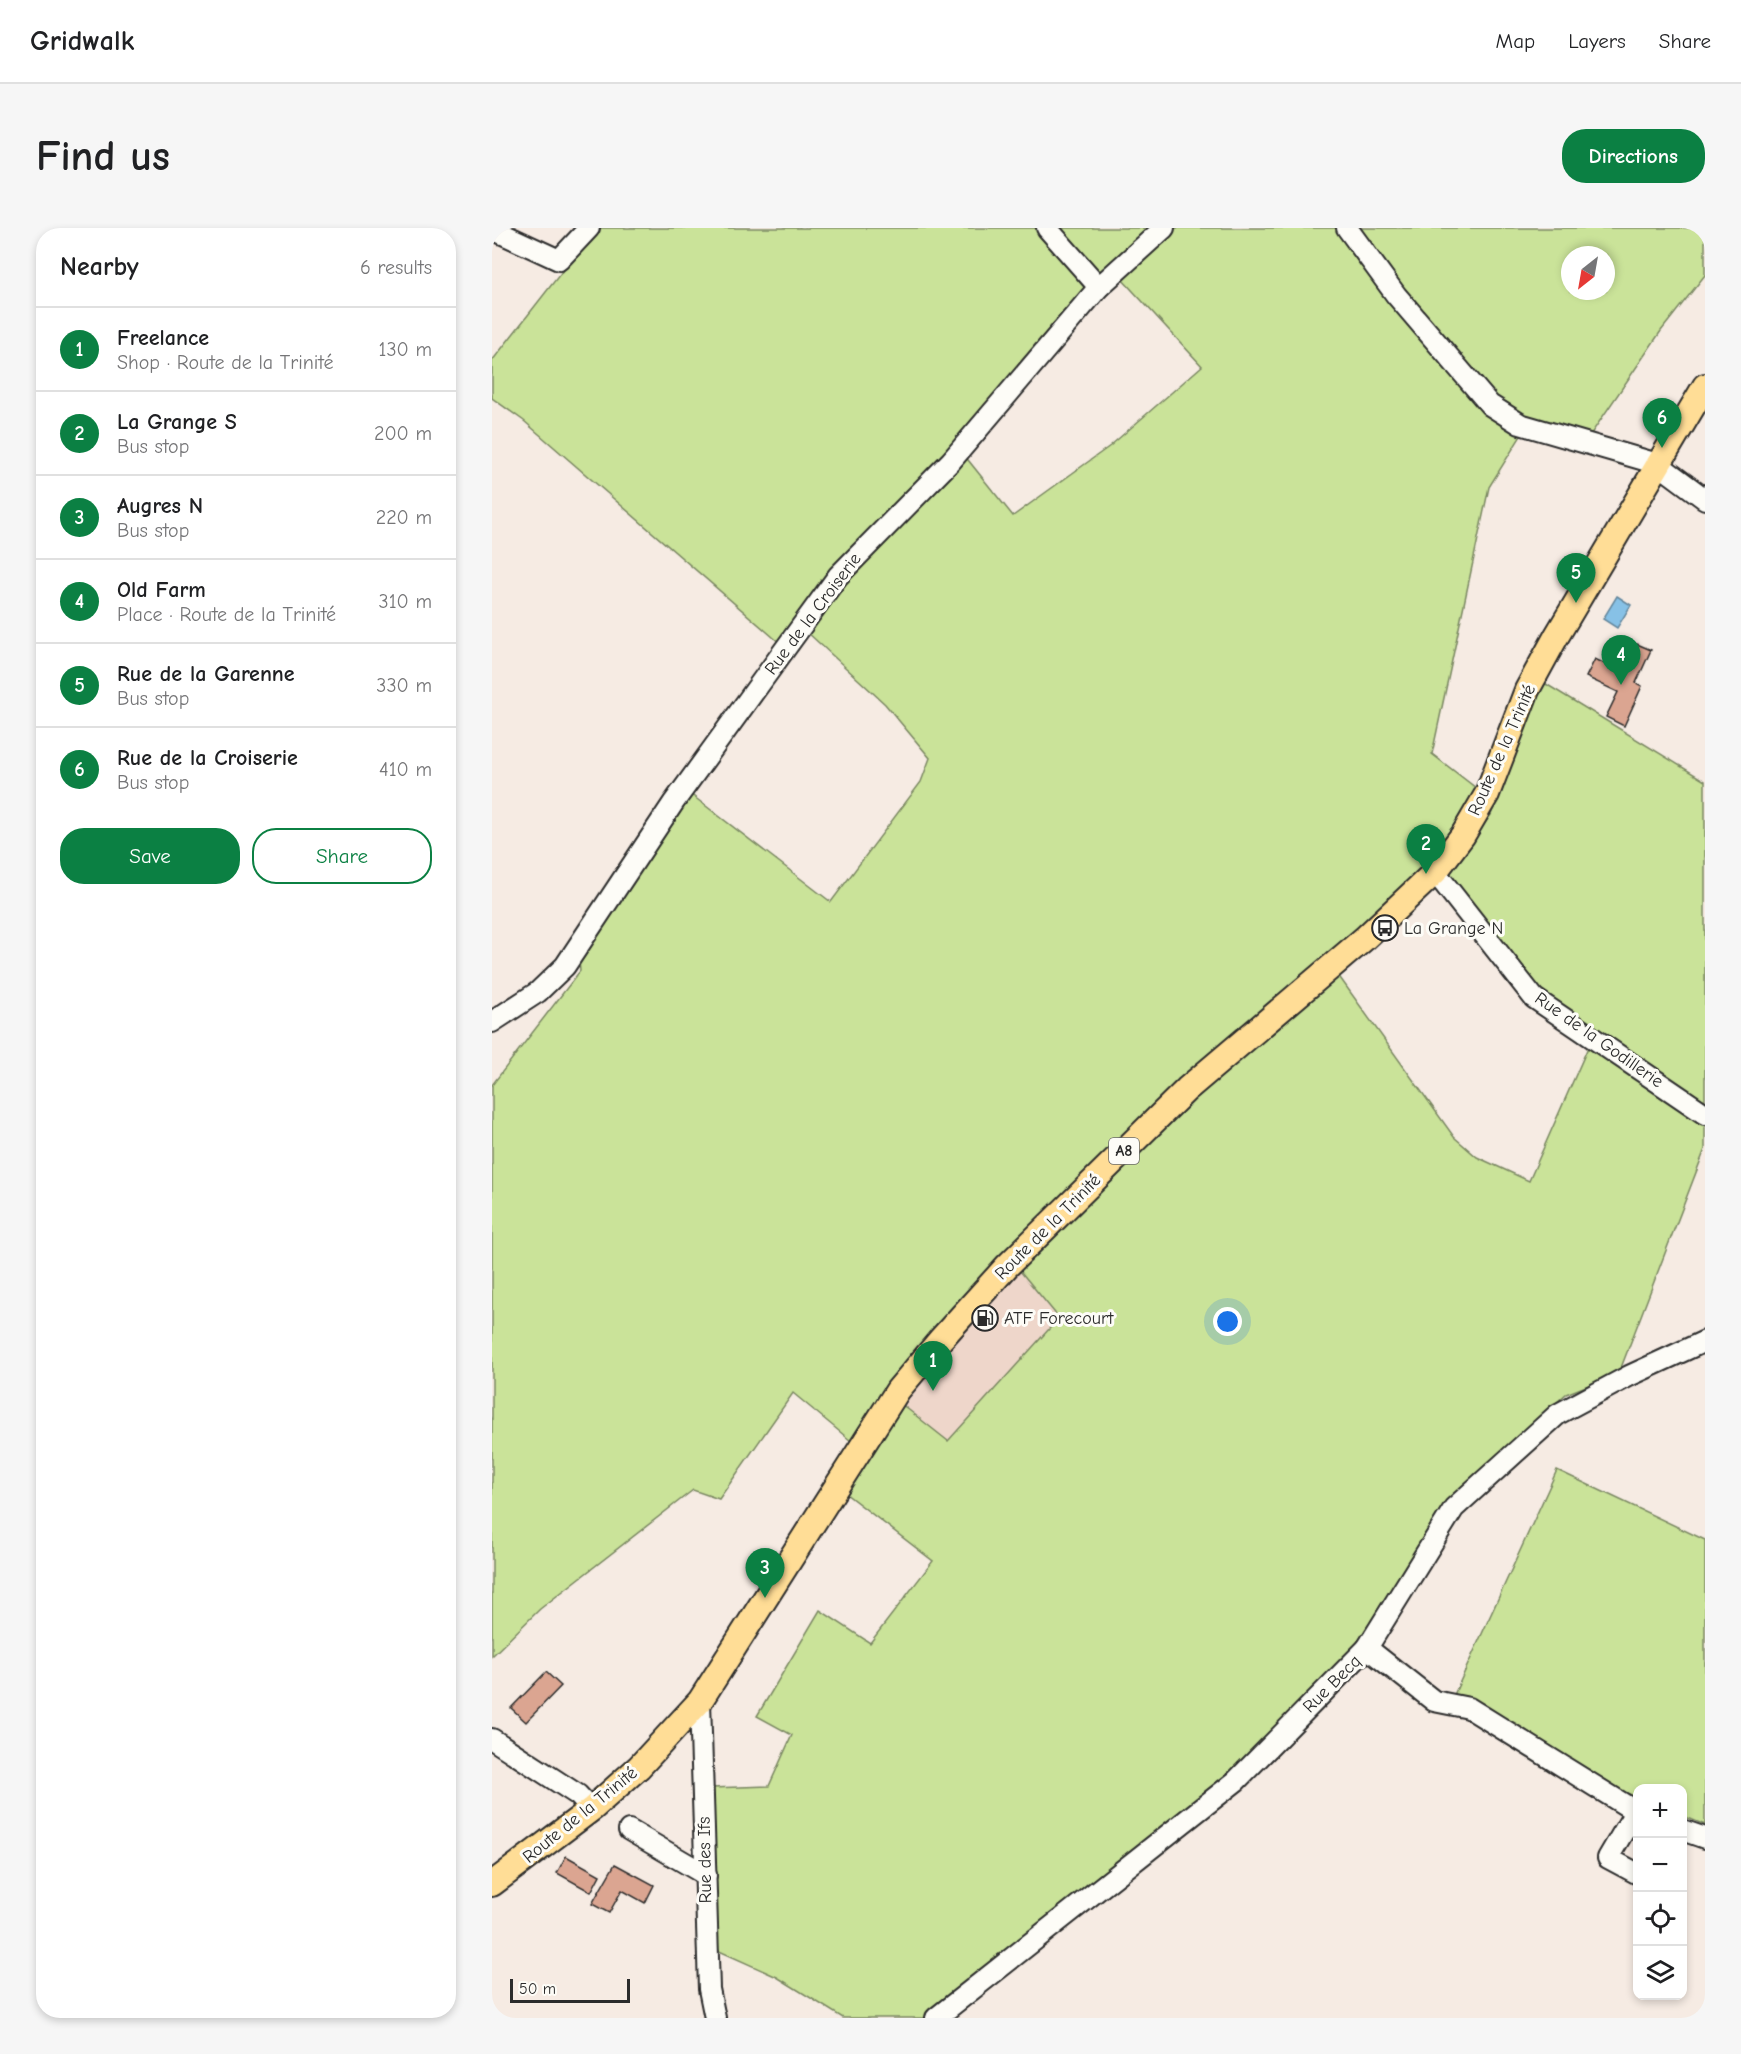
<!DOCTYPE html>
<meta charset="utf-8">
<style>
:root{--surface:#fff;--page:#f6f6f6;--text:#202124;--muted:#757577;--line:#e0e0e0;--accent:#0b8043}
body{margin:0;font-family:"Comic Neue",sans-serif;background:var(--page);color:var(--text)}
.controls{position:absolute;right:18px;bottom:18px;display:grid;overflow:hidden;border-radius:12px;box-shadow:0 3px 9px #0003}
.controls button{width:54px;height:54px;display:grid;place-items:center;padding:0;border:0;border-bottom:2px solid var(--line);background:var(--surface);color:var(--text);font:30px sans-serif}
.compass{position:absolute;left:1069px;top:18px;width:54px;height:54px;border-radius:50%;background:var(--surface);box-shadow:0 3px 9px #0003;rotate:211deg}
.scale{position:absolute;left:18px;bottom:15px;width:120px;box-sizing:border-box;padding-left:6px;border:3px solid #2b2b2b;border-top:0;font-size:16px;line-height:21px;white-space:nowrap;color:#2b2b2b;-webkit-text-stroke:4px #fdfcf7;paint-order:stroke}
.you{position:absolute;left:736px;top:1094px;width:21px;height:21px;margin:-15px;border:4px solid #fff;border-radius:50%;background:#1a73e8;box-shadow:0 0 0 9px #1a73e833}
.badge{display:grid;place-items:center;width:39px;height:39px;border-radius:50%;background:var(--accent);color:#fff;font-size:20px;font-weight:700}
.pin{position:absolute;translate:-50% -50px;filter:drop-shadow(0 2px 3px #0008)}
.pin::after{content:'';position:absolute;top:32px;width:21px;height:18px;background:inherit;clip-path:polygon(0 0,100% 0,50% 100%)}
.list{margin:0;padding:0;list-style:none}
h2{display:flex;justify-content:space-between;align-items:center;height:78px;margin:0;padding:0 24px;font-size:26px}
h2 small{font-size:20px;font-weight:400;color:var(--muted)}
.list li{display:grid;grid-template-columns:39px 1fr auto;gap:18px;align-items:center;box-sizing:border-box;height:84px;padding:0 24px;border-top:2px solid var(--line)}
.list b{display:block;font-size:22px;white-space:nowrap}
.list p{margin:0;font-size:20px;white-space:nowrap;color:var(--muted)}
.list em{font-size:20px;font-style:normal;color:var(--muted)}
.actions{display:flex;gap:12px;padding:18px 24px}
.actions a{flex:1;padding:14px 0;border:2px solid var(--accent);border-radius:24px;text-align:center;font-size:21px;color:var(--accent)}
.actions .main{background:var(--accent);color:#fff}
.icon{flex:none;width:33px;height:33px;fill:none;stroke:currentColor;stroke-width:2;stroke-linecap:round;stroke-linejoin:round}
.map{position:relative;flex:none;width:1213px;height:1790px;overflow:hidden;border-radius:24px}
header{display:flex;align-items:center;gap:36px;box-sizing:border-box;height:84px;padding:0 30px;background:var(--surface);border-bottom:2px solid var(--line)}
header strong{font-size:28px}
nav{display:flex;gap:33px;margin-inline-start:auto;font-size:21px}
.intro{display:flex;align-items:center;justify-content:space-between;box-sizing:border-box;height:144px;padding:0 36px}
h1{margin:0;font-size:42px}
.button{padding:15px 27px;border-radius:24px;background:var(--accent);color:#fff;font-size:21px;font-weight:700}
main{display:flex;gap:36px;padding:0 36px}
aside{flex:1;background:var(--surface);border-radius:24px;box-shadow:0 3px 9px #0003}
.map>svg:first-child{display:block}
.built{fill:#eed6ca}
.green{fill:#cae399;stroke:#7a8762;stroke-width:1.5;fill-rule:evenodd}
.water{fill:#87c1e6;stroke:#62859b;stroke-width:1.5}
.building{fill:#dba591;stroke:#2b2b2b;stroke-width:1.5}
.lines{fill:none;stroke-linecap:round;stroke-linejoin:round}
.minor-casing{stroke:#2b2b2b;stroke-width:24}
.major-casing{stroke:#2b2b2b;stroke-width:28}
.minor{stroke:#fdfcf7;stroke-width:20}
.major{stroke:#ffdd96;stroke-width:24}
.labels{text-anchor:middle;dominant-baseline:central;stroke-width:6;stroke-linejoin:round;paint-order:stroke}
.shield{fill:#fdfcf7;stroke:#6a6a68;stroke-width:1.5}
.shield-label{font-size:16px;font-weight:bold;fill:#2b2b2b}
.street-label{font-size:18px;fill:#2b2b2b;stroke:#fdfcf7}
.poi-label{font-size:18px;fill:#2b2b2b;stroke:#fdfcf7;text-anchor:start}
</style>
<header>
<strong>Gridwalk</strong>
<nav><a>Map</a><a>Layers</a><a>Share</a></nav>
</header>
<div class="intro"><h1>Find us</h1><a class="button">Directions</a></div>
<main>
<aside>
<h2>Nearby<small>6 results</small></h2>
<ul class="list">
<li><span class="badge">1</span><div><b>Freelance</b><p>Shop · Route de la Trinité</p></div><em>130 m</em></li>
<li><span class="badge">2</span><div><b>La Grange S</b><p>Bus stop</p></div><em>200 m</em></li>
<li><span class="badge">3</span><div><b>Augres N</b><p>Bus stop</p></div><em>220 m</em></li>
<li><span class="badge">4</span><div><b>Old Farm</b><p>Place · Route de la Trinité</p></div><em>310 m</em></li>
<li><span class="badge">5</span><div><b>Rue de la Garenne</b><p>Bus stop</p></div><em>330 m</em></li>
<li><span class="badge">6</span><div><b>Rue de la Croiserie</b><p>Bus stop</p></div><em>410 m</em></li>
</ul>
<div class="actions"><a class="main">Save</a><a>Share</a></div>
</aside>
<div class="map">
<svg width="1213" height="1790" viewBox="0 0 1213 1790">
<rect width="100%" height="100%" fill="#f6ebe3"/>
<filter id="ink" filterUnits="userSpaceOnUse"><feTurbulence type="fractalNoise" baseFrequency=".0167" numOctaves="2"/><feDisplacementMap in="SourceGraphic" scale="12" xChannelSelector="R" yChannelSelector="G"/><feConvolveMatrix kernelMatrix="1 2 1 2 8 2 1 2 1" color-interpolation-filters="sRGB"/></filter>
<g filter="url(#ink)">
<!-- built -->
<polygon class="built" points="524,1038 568,1090 456,1213 408,1175"/>
<!-- green -->
<g class="green">
<polygon points="104,0 545,0 598,59 289,416 32,193 0,170 0,133"/>
<polygon points="565,0 663,0 609,50"/>
<path d="M684,0H845L913,92L1032,203L997,259L940,526L984,560C963,600 937,632 907,665L386,1171L359,1213L301,1165L227,1271L201,1262L48,1381L0,1428V857L88,743L87,732L197,565L339,674L429,554L438,530L393,476L315,404L350,351L472,227L521,288L618,218L710,138L629,50Z"/>
<path d="M864,0H1213V47L1169,103L1099,206L1040,192L1014,179L910,65ZM1078,27H1114V63H1078Z"/>
<polygon points="1049,453 1213,553 1213,878 1050,767 953,647 999,587 1032,492"/>
<polygon points="846,747 962,909 985,929 1037,953 1097,817 1213,896 1213,921 1127,1145 1074,1166 957,1271 863,1418 793,1495 715,1566 433,1790 351,1790 285,1749 225,1722 219,1560 277,1558 300,1507 265,1488 328,1382 378,1415 441,1333 349,1262 408,1175 456,1213 567,1090 524,1038 701,873"/>
<polygon points="1065,1242 1213,1312 1213,1597 1191,1588 1190,1560 1146,1560 1145,1569 1124,1561 1023,1495 962,1467"/>
</g>
<!-- water -->
<polygon class="water" points="1125,368 1139,377 1125,400 1111,391"/>
<!-- building -->
<g class="building">
<polygon points="1145,416 1159,422 1144,455 1150,458 1132,498 1114,489 1126,464 1094,449 1103,431 1132,445"/>
<polygon points="54,1444 69,1458 34,1494 19,1480"/>
<polygon points="74,1628 108,1647 99,1664 65,1645"/>
<polygon points="123,1636 162,1657 153,1675 130,1662 117,1685 100,1676"/>
</g>
<g class="lines">
<!-- minor casing -->
<g class="minor-casing">
<g id="minor">
<polyline points="555,0 607,59"/>
<polyline points="855,0 904,67 998,177 1028,196 1166,236 1213,271"/>
<polyline points="0,1 67,32 97,0"/>
<polyline points="943,644 1042,770 1213,886"/>
<polyline points="0,794 46,764 73,738 182,574 346,348 459,233 607,59 672,0"/>
<polyline points="875,1420 942,1473 977,1480 1146,1585"/>
<polyline points="208,1473 217,1761 223,1790"/>
<polyline points="0,1511 86,1567 100,1582"/>
<polyline points="1143,1584 1116,1630 1146,1646"/>
<polyline points="137,1602 214,1647"/>
<polyline points="1190,1602 1213,1610"/>
<polyline points="444,1790 744,1553 875,1420 962,1280 1066,1186 1137,1148 1213,1113"/>
</g>
</g>
<!-- major casing -->
<g class="major-casing">
<polyline id="major" points="0,1656 101,1580 147,1539 208,1473 406,1162 449,1111 515,1038 695,861 873,710 943,644 971,607 995,566 1035,462 1064,409 1213,158"/>
</g>
<!-- minor -->
<use href="#minor" class="minor"/>
<!-- major -->
<use href="#major" class="major"/>
</g>
</g>
<!-- icons -->
<defs>
<g id="bus-ring" transform="scale(1.35)"><circle r="9.5" fill="#fdfcf7" stroke="#2b2b2b" stroke-width="1.5"/><path d="M-5-6H5V4H4V6H2V4H-2V6H-4V4H-5ZM-3.5-4V0h7V-4ZM-3.5 1.2v1.5H-2V1.2ZM2 1.2v1.5H3.5V1.2Z" fill="#2b2b2b"/></g>
<g id="fuel-ring" transform="scale(1.35)"><circle r="9.5" fill="#fdfcf7" stroke="#2b2b2b" stroke-width="1.5"/><path d="M-5.5-6h7V0h2V4h1.3V-2.5L3-4.5l.8-.8L6-3V5H2.5V1h-1V6h-7ZM-4.2-4.7v3.2H.2V-4.7Z" fill="#2b2b2b"/></g>
</defs>
<g fill-rule="evenodd">
<use href="#bus-ring" x="893" y="700"/>
<use href="#fuel-ring" x="493" y="1090"/>
</g>
<g class="labels">
<!-- shield labels -->
<rect class="shield" x="617" y="910" width="30" height="26" rx="4.5"/>
<g class="shield-label">
<text x="632" y="923">A8</text>
</g>
<!-- street labels -->
<g class="street-label">
<text transform="translate(321 386) rotate(-53)">Rue de la Croiserie</text>
<text transform="translate(1010 522) rotate(-66)">Route de la Trinité</text>
<text transform="translate(1107 812) rotate(35)">Rue de la Godillerie</text>
<text transform="translate(556 999) rotate(-45)">Route de la Trinité</text>
<text transform="translate(840 1456) rotate(-45)">Rue Becq</text>
<text transform="translate(88 1587) rotate(-39)">Route de la Trinité</text>
<text transform="translate(213 1632) rotate(-91)">Rue des Ifs</text>
</g>
<!-- poi labels -->
<g class="poi-label">
<text x="912" y="700">La Grange N</text>
<text x="512" y="1090">ATF Forecourt</text>
</g>
</g>
</svg>
<div class="controls">
<button>+</button>
<button>−</button>
<button><svg class="icon" aria-label="locate" viewBox="0 0 24 24"><circle cx="12" cy="12" r="6"/><path d="M12 2v4M12 18v4M2 12h4M18 12h4"/></svg></button>
<button><svg class="icon" aria-label="layers" viewBox="0 0 24 24"><path d="M12 4l9 5-9 5-9-5zM3 14l9 5 9-5"/></svg></button>
</div>
<svg class="compass" viewBox="-18 -18 36 36"><path d="M0-13l5 13h-10z" fill="#e53935"/><path d="M0 13l5-13h-10z" fill="#757577"/></svg>
<div class="scale">50 m</div>
<div class="you"></div>
<div class="pin badge" style="left:441px;top:1163px">1</div>
<div class="pin badge" style="left:934px;top:646px">2</div>
<div class="pin badge" style="left:273px;top:1370px">3</div>
<div class="pin badge" style="left:1129px;top:457px">4</div>
<div class="pin badge" style="left:1084px;top:375px">5</div>
<div class="pin badge" style="left:1170px;top:220px">6</div>
</div>
</main>
